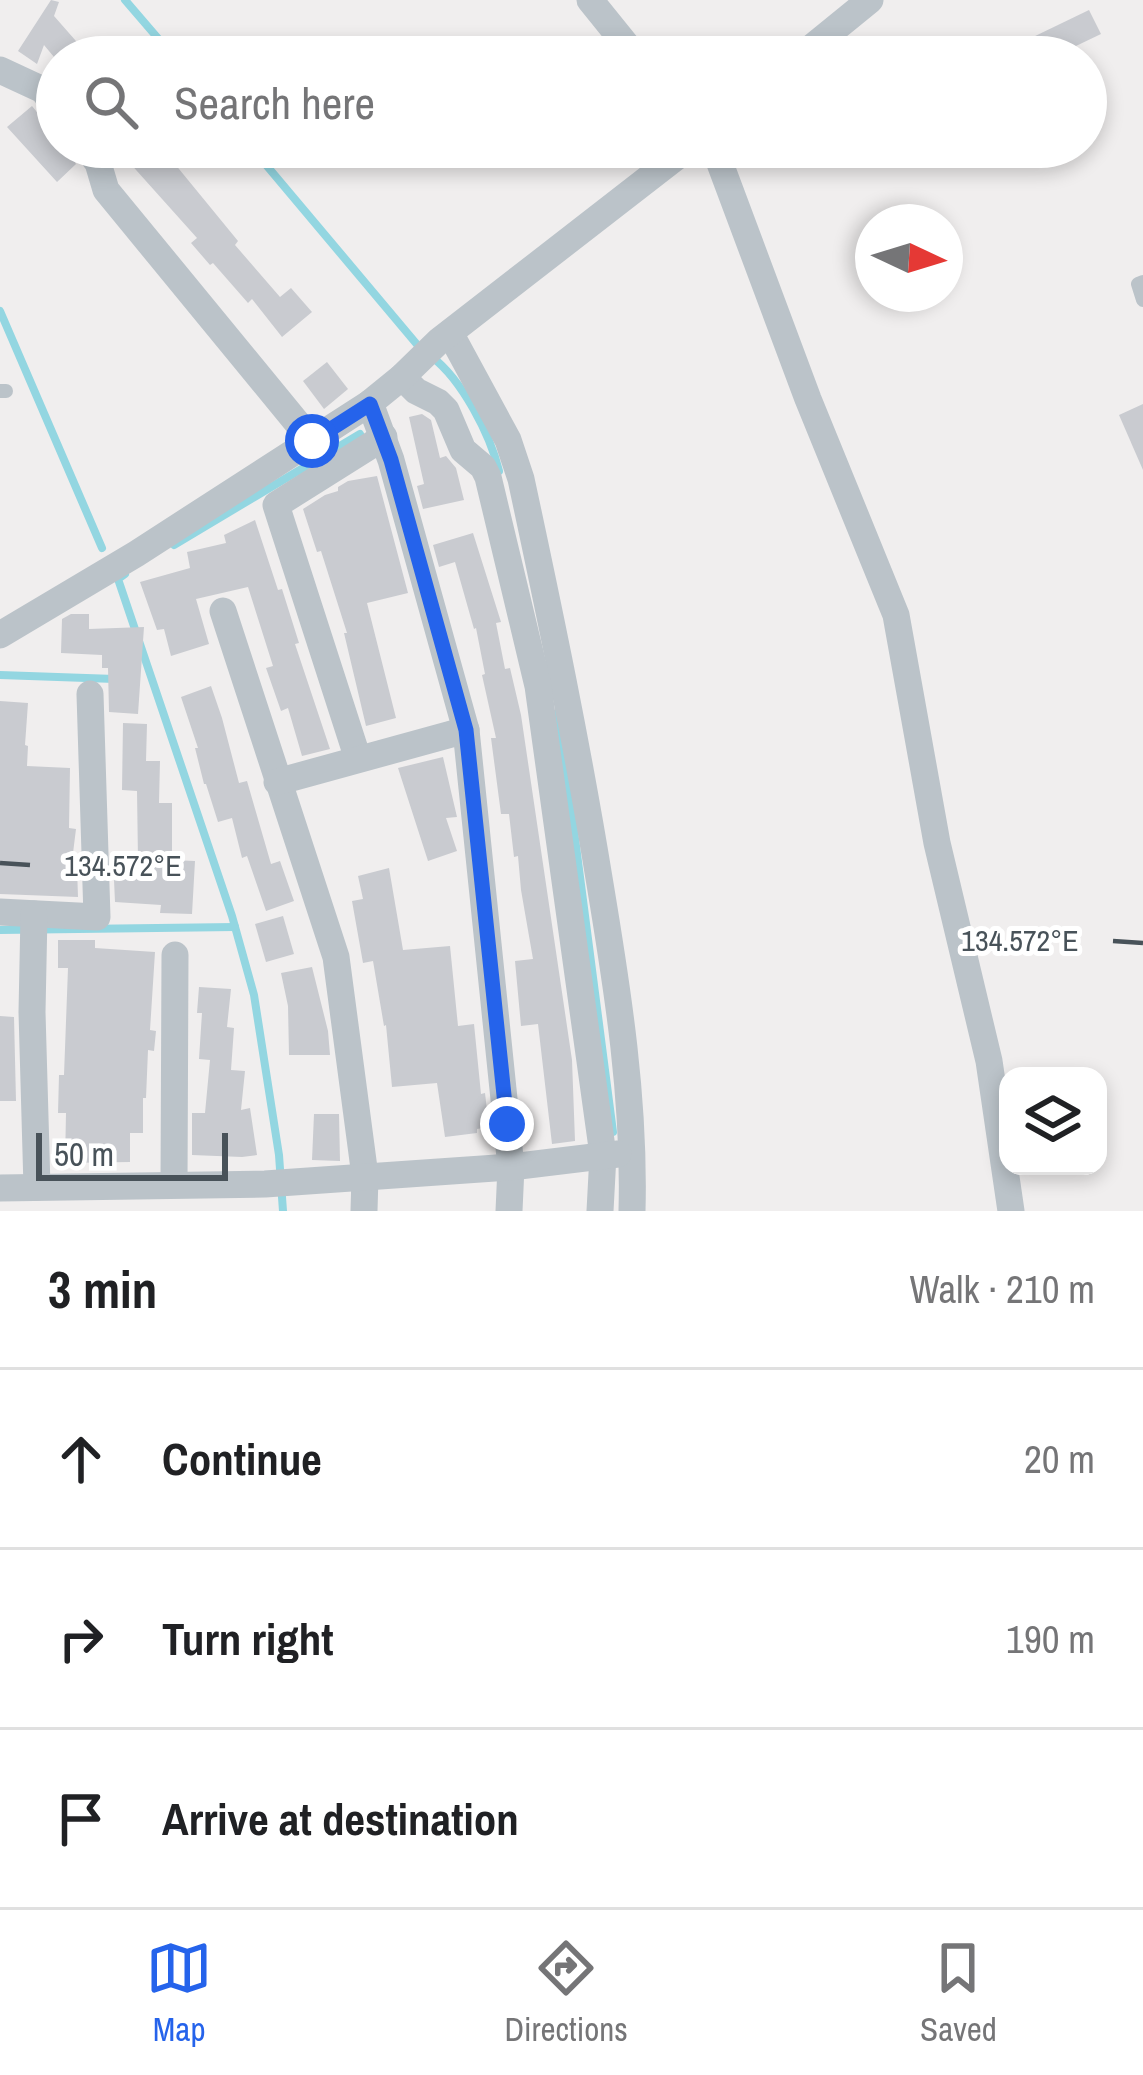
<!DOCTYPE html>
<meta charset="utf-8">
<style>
:root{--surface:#fff;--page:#f2f2f2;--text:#202124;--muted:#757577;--line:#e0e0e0;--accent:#2563eb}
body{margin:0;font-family:"Archivo Narrow",sans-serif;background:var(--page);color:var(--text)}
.controls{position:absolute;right:36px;bottom:36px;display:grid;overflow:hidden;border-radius:24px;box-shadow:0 6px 18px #0003}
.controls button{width:108px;height:108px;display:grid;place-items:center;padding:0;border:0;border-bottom:3px solid var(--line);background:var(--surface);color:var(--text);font:60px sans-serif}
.compass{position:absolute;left:855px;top:204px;width:108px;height:108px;border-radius:50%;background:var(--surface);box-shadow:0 6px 18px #0003;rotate:94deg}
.scale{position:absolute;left:36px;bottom:30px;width:192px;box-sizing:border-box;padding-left:12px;border:6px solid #485259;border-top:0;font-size:33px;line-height:42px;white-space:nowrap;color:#485259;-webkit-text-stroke:9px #fff;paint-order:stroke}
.stop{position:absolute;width:36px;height:36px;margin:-27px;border:9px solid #2563eb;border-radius:50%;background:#fff}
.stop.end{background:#2563eb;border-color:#fff;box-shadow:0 3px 12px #0008}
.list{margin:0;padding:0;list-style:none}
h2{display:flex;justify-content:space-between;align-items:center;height:156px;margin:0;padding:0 48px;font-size:51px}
h2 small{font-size:39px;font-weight:400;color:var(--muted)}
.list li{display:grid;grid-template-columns:78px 1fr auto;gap:36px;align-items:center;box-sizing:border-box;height:180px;padding:0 48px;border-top:3px solid var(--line)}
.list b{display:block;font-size:45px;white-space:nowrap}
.list em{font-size:39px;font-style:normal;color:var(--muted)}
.icon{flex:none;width:66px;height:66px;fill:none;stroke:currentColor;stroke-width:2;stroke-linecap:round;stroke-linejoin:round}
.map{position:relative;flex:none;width:1143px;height:1211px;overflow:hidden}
.search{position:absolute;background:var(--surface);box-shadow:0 6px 18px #0003;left:36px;right:36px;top:36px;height:132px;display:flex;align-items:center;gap:30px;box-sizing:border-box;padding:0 42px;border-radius:66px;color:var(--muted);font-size:45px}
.sheet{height:696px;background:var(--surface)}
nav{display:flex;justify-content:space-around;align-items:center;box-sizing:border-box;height:168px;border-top:3px solid var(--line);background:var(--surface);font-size:33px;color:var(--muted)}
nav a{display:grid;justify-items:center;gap:6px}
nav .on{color:var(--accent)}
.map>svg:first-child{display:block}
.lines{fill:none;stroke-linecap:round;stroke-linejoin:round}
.stream{stroke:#93d6e1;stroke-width:8}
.building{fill:#c9cbd0}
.service{stroke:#bbc3c9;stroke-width:14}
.minor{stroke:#bbc3c9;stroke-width:27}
.route{stroke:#2563eb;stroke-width:15}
.ticks{fill:none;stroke:#485259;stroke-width:4.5}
.ticks-label{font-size:30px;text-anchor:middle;fill:#485259;stroke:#fff;stroke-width:10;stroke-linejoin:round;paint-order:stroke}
</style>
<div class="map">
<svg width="1143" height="1211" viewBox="0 0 1143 1211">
<rect width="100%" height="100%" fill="#f0eeee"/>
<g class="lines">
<!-- stream -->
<g class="stream">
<polyline points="125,0 174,57"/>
<polyline points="251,147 420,348"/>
<polyline points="0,311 102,548"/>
<path d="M432,357C462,380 490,434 499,471"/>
<polyline points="174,545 360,434"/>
<polyline points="125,574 118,579 232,916 254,995 279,1155 283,1211"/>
<polyline points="0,675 115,679"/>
<polyline points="555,714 565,761 613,1132"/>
<polyline points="0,930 235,927"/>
</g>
</g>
<!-- building -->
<g class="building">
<polygon points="51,0 59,2 54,16 90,57 54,57 44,45 37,64 18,51"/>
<polygon points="1089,10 1101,34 1053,57 992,57"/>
<polygon points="32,106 57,137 57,147 66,147 76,164 57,182 7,127"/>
<polygon points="143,147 161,147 238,241 235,245 280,297 291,288 312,312 282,337 252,299 248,303 213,263 210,265 191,243 197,238 128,161"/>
<polygon points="327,362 348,389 324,409 303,381"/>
<polygon points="1143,404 1143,470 1119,415"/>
<polygon points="422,414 431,420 440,458 446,456 456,468 464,500 423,509 417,486 424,484 409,417"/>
<polygon points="377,476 408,593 367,603 396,718 366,726 344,633 347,633 321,551 317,552 303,509 325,495 338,491 338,487 348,481"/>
<polygon points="255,520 278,590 282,589 299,643 295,644 330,749 302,756 288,708 281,711 266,668 273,666 248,587 196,599 209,644 171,656 164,629 157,630 140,582 190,568 187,552 226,543 224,535"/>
<polygon points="473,533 501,622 496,623 505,669 510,668 521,715 572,1060 575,1141 552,1144 538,1024 521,1026 515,961 533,959 521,890 518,856 514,857 509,814 501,814 491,738 496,738 482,675 485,674 476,628 474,629 455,562 439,567 433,545"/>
<polygon points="71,614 89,614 89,629 144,627 138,714 109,712 108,668 102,668 102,655 61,653 62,619"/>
<polygon points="211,686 222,718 239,783 247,781 271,864 280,861 294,901 266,911 247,856 242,858 232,818 218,822 206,784 204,784 195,748 198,748 181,697"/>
<polygon points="0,701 28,703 25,745 28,746 27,766 70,768 69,828 76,829 71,869 77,868 78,897 0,894"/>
<polygon points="123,723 147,724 146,761 160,761 159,803 172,803 172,860 195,861 192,914 160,913 161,905 115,902 113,858 138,860 137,791 122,790"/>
<polygon points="443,757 457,817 446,818 457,851 428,861 398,768"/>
<polygon points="389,868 403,950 450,946 458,1026 474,1024 481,1094 485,1093 489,1127 477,1129 477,1133 445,1137 437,1083 392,1087 386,1025 384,1026 373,961 363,963 352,901 363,899 358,876"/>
<polygon points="283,916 294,954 266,962 255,924"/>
<polygon points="58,940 95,940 95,948 155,952 150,1030 156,1031 154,1051 148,1050 146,1098 143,1098 143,1133 130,1133 130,1162 65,1163 66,1113 58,1113 59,1075 64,1075 68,968 58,968"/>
<polygon points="312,967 328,1031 330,1055 289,1055 288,1006 281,973"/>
<polygon points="199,987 231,989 227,1027 234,1028 231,1070 245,1071 241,1110 250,1108 257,1155 242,1157 192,1155 192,1113 205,1113 210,1060 199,1059 202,1013 197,1013"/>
<polygon points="0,1016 14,1017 16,1101 0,1101"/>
<polygon points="314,1114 339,1114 340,1161 312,1160"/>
</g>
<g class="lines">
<!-- service -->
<g class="service">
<polyline points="1143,282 1138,284 1143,300"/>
<polyline points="0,391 6,391"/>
</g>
<!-- minor -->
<g class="minor">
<polyline points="590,0 636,57"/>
<polyline points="800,57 870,0"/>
<polyline points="0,70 43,90 57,109"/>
<polyline points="86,147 98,163 106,190 312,441"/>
<polyline points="709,147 718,158 808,399 896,615 937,843 989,1061 1011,1211"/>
<path d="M450,333L508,440L521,479C550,614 578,748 600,884C618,992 635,1101 632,1211"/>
<polyline points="402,377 416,391 438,402 446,410 463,450 483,467 488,477 538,686 603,1155 600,1211"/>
<polyline points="370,403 391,460 466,730 511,1167 509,1211"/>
<polyline points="223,611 336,957 365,1176 364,1211"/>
<polyline points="0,635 136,554 370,403 402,377 439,341 689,147"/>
<polyline points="358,759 276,505 384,437"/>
<polyline points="277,782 466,730"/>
<polyline points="0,912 97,917 90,694"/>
<polyline points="34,914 32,1012 37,1187"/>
<polyline points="174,1184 175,955"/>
<polyline points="0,1188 265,1184 511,1167 618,1154"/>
</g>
</g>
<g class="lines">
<!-- route -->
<polyline class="route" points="312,441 370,404 391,460 466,730 507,1124"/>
</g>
<!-- ticks -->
<path class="ticks" d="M0,863L30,865M1113,941L1143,943"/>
<g class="ticks-label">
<text x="123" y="876">134.572°E</text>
<text x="1020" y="951">134.572°E</text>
</g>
</svg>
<div class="controls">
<button><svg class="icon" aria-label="layers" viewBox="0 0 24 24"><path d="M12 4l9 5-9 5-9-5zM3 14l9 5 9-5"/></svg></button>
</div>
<svg class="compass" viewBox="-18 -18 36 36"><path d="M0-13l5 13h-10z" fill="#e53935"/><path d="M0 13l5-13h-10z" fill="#757577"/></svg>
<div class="scale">50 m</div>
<div class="stop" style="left:312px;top:441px"></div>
<div class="stop end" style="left:507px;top:1124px"></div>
<div class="search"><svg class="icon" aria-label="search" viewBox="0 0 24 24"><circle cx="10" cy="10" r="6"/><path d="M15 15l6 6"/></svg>Search here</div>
</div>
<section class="sheet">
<h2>3 min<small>Walk · 210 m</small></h2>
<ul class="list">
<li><svg class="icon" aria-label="ahead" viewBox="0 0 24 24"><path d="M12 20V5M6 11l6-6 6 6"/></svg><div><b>Continue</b></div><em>20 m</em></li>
<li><svg class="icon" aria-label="right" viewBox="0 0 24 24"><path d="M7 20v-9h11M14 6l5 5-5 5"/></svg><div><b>Turn right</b></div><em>190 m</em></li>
<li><svg class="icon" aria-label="arrive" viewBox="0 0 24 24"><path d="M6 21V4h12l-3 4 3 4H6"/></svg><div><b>Arrive at destination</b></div></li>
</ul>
</section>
<nav>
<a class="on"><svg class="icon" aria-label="map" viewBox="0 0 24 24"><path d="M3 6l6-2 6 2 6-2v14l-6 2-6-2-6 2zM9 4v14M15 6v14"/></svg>Map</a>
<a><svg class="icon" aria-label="directions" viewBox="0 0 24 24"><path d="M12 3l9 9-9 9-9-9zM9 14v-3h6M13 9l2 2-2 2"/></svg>Directions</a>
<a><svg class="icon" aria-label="saved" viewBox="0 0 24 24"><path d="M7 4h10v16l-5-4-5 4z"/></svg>Saved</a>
</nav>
